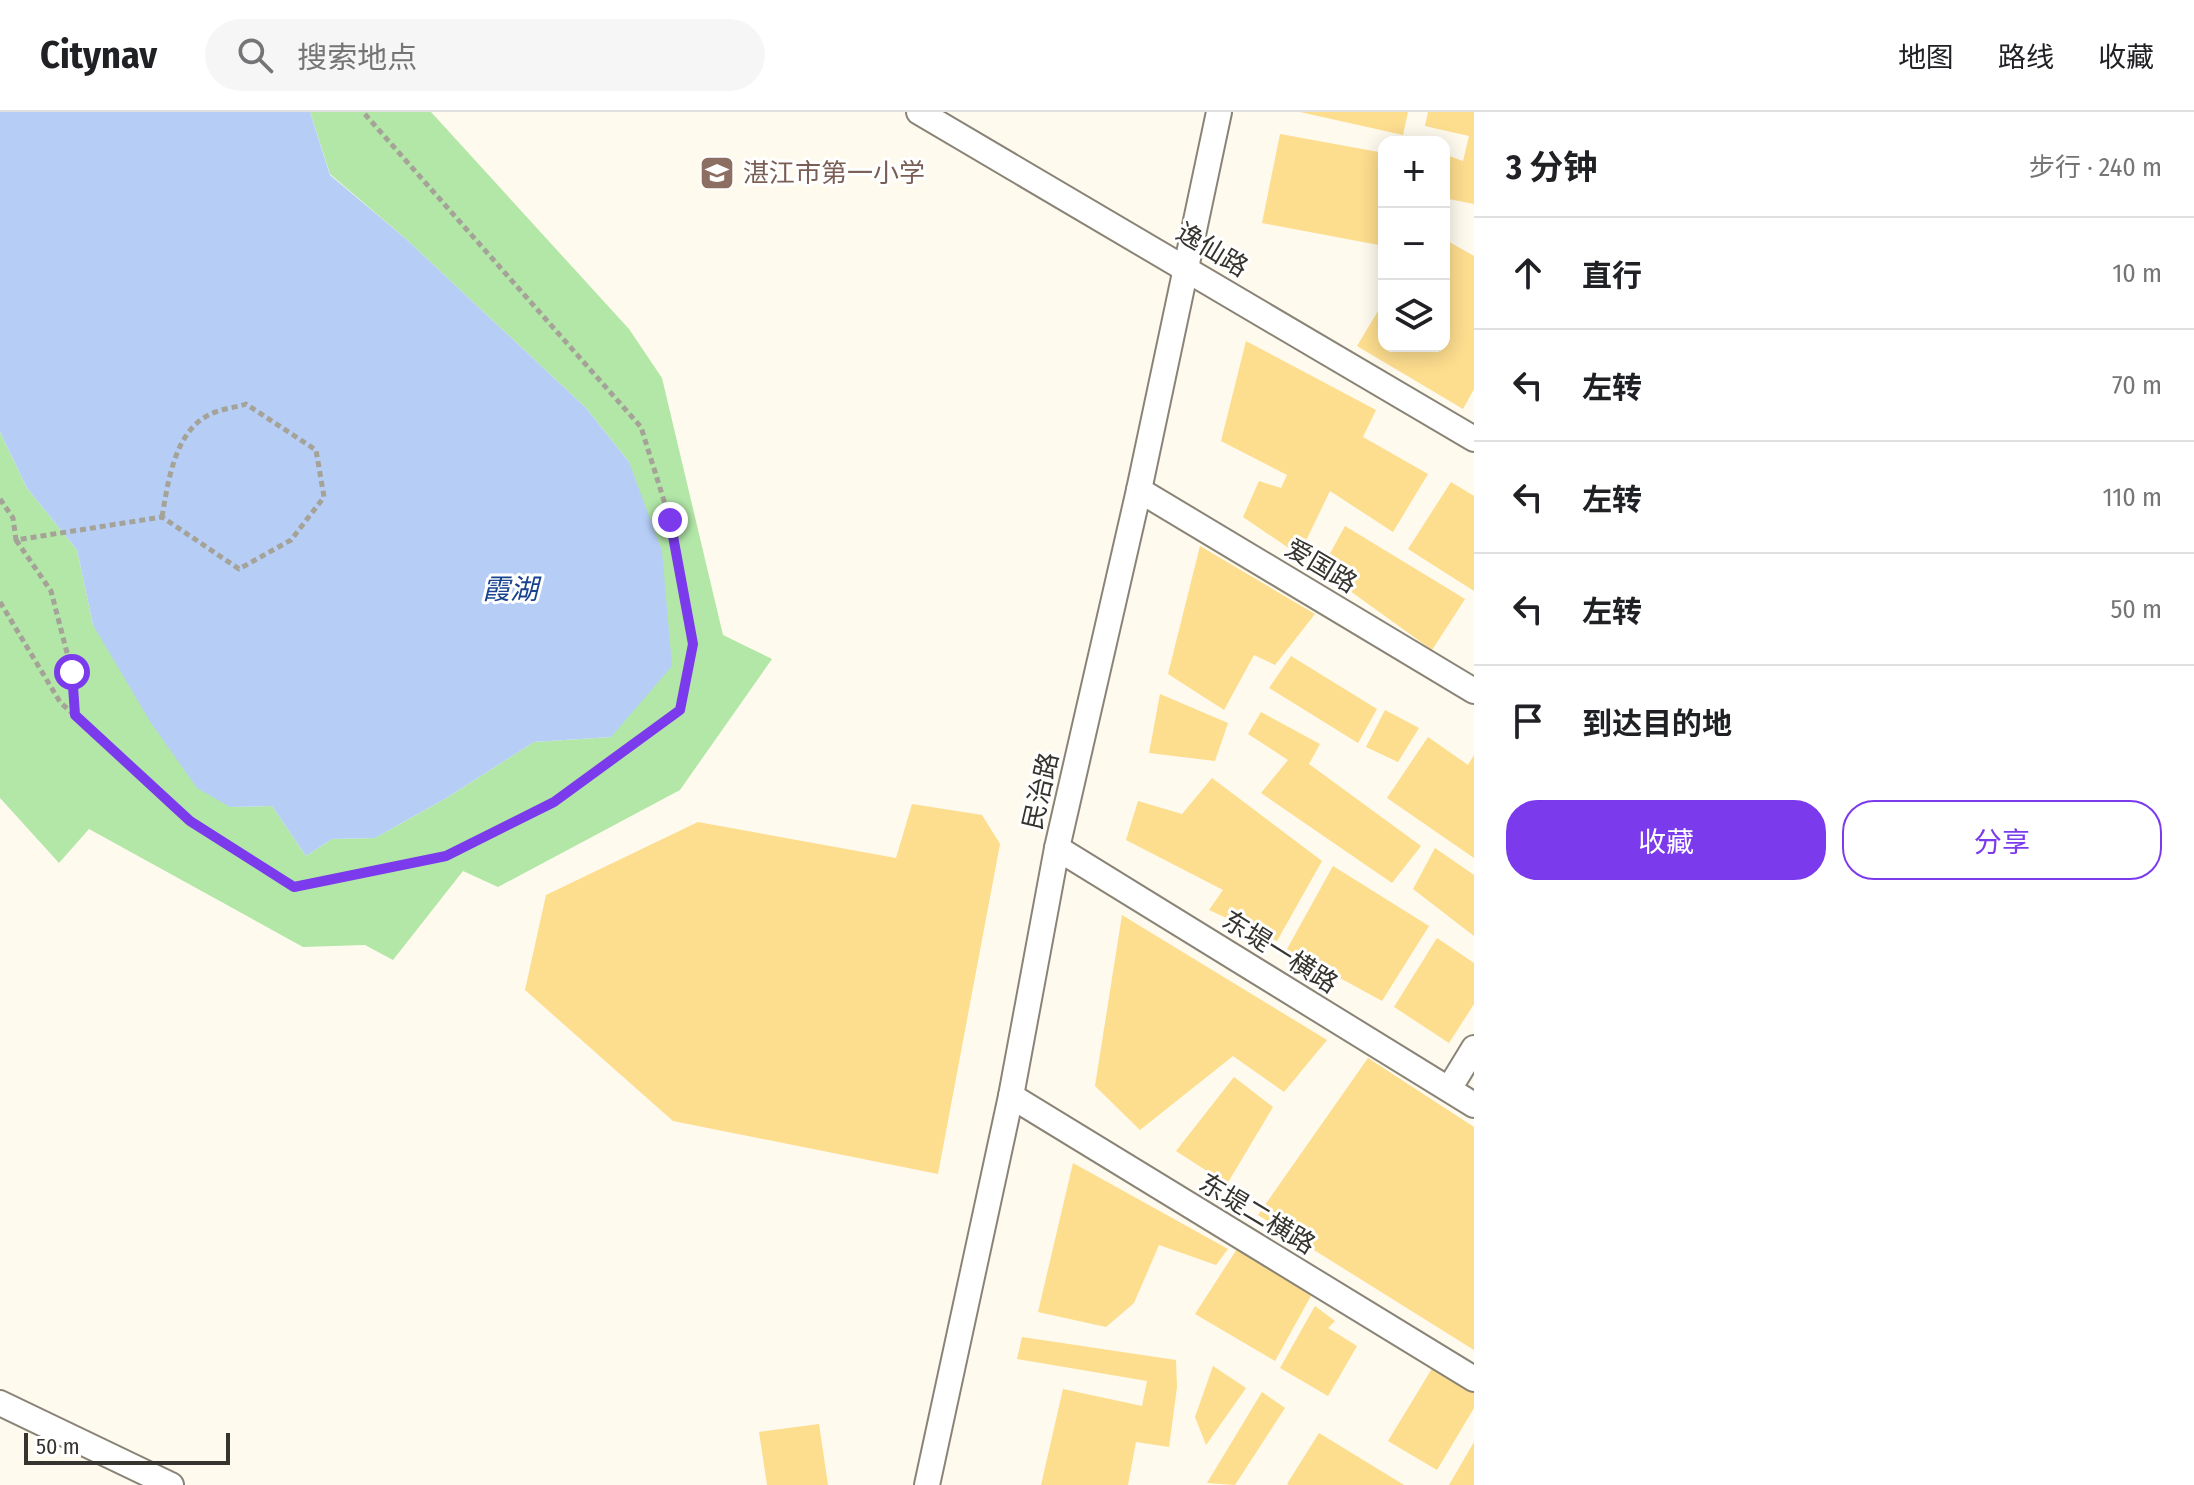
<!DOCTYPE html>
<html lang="zh">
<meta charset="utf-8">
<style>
:root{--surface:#fff;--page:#f6f6f6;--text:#202124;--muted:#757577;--line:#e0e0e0;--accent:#7c3aed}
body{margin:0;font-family:"Fira Sans Condensed","Noto Sans SC",sans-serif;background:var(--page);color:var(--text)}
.controls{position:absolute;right:24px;top:24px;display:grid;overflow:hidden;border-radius:16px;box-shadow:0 4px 20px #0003}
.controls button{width:72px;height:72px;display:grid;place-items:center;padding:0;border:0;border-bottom:2px solid var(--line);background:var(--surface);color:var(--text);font:40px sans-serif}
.scale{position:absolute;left:24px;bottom:20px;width:206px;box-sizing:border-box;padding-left:8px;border:4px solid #36342e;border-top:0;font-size:22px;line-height:28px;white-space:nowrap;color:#36342e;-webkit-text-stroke:6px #fff;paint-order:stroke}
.stop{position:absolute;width:24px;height:24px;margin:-18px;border:6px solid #7c3aed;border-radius:50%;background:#fff}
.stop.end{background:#7c3aed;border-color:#fff;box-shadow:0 2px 8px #0008}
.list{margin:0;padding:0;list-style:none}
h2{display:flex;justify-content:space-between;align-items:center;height:104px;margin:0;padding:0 32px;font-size:34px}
h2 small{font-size:26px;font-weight:400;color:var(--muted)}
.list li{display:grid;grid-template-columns:52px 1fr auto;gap:24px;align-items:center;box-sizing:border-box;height:112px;padding:0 32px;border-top:2px solid var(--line)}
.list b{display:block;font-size:30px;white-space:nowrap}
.list em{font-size:26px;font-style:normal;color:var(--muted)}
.actions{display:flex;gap:16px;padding:24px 32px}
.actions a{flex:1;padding:18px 0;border:2px solid var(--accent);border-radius:32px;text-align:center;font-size:28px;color:var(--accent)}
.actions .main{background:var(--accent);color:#fff}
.icon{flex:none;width:44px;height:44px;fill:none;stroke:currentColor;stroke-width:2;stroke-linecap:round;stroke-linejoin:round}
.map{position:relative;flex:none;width:1474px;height:1373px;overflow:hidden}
header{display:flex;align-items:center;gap:48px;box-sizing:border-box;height:112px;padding:0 40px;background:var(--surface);border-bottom:2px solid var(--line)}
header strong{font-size:38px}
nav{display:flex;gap:44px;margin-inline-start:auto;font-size:28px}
.search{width:560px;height:72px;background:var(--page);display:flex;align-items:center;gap:20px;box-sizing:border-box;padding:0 28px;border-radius:44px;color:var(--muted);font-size:30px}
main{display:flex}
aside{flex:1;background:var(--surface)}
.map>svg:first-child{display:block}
.green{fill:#b2e7a8}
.water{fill:#b6cef6}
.building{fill:#fddd8e}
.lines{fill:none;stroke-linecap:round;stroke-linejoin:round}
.minor-casing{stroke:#898476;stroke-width:28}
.path{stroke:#a5a298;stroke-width:5;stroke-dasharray:6 4;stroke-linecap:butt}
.minor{stroke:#fff;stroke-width:24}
.route{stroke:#7c3aed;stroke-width:10}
.labels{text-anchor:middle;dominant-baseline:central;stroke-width:6;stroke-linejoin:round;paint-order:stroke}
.education-label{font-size:26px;fill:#785e54;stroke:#fff;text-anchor:start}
.street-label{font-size:26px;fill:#36342e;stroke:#fff}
.water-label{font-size:28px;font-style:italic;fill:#18438e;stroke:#fff}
</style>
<header>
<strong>Citynav</strong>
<div class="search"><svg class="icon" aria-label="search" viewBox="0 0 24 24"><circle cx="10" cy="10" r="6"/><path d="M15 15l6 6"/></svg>搜索地点</div>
<nav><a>地图</a><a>路线</a><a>收藏</a></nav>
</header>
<main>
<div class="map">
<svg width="1474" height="1373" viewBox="0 0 1474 1373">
<rect width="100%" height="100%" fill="#fffaee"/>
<!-- green -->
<polygon class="green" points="310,0 431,0 629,217 662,266 723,523 772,547 680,678 498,775 463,759 393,848 365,833 303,835 89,717 59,751 0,686 0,320 27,376 77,438 93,513 230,695 272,694 306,744 332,727 375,726 448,685 534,630 611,625 629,350 586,296 406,127 330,62"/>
<!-- water -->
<polygon class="water" points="0,0 310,0 330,63 406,127 586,296 629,350 662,439 672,554 611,625 534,630 448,685 375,726 332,727 306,744 272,694 230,695 197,676 151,611 93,513 77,438 27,376 0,320"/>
<!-- building -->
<g class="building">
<polygon points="1300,0 1408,0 1403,23"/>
<polygon points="1428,0 1474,0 1474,92 1444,86 1449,44 1463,49 1469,24 1425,14"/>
<polygon points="1280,22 1384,41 1384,134 1262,111"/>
<polygon points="1444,127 1474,144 1474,277 1463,297 1357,234 1384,189 1384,234 1444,234"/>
<polygon points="1246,229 1376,298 1363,325 1428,362 1393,420 1330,379 1299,443 1243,405 1259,369 1281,376 1287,363 1221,329"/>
<polygon points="1451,370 1474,384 1474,479 1408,437"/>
<polygon points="1345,414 1465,487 1432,538 1321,458"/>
<polygon points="1200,434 1315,502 1275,553 1254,543 1224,598 1168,562"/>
<polygon points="1291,544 1377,597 1358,631 1269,576"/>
<polygon points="1160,582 1228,611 1215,649 1149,641"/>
<polygon points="1385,598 1419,616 1398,650 1366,635"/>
<polygon points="1261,600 1320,632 1309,652 1421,734 1392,771 1261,681 1288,648 1248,622"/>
<polygon points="1428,625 1468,653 1474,643 1474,746 1387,686"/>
<polygon points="1212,666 1322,749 1277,829 1209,798 1223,778 1126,728 1138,689 1182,702"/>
<polygon points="912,692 982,703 1000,732 938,1062 673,1009 525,878 546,783 698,710 896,746"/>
<polygon points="1435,736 1474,763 1474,824 1413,777"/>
<polygon points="1333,754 1429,814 1382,889 1287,837"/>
<polygon points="1122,803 1327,928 1284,980 1233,944 1140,1018 1095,974"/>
<polygon points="1437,826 1474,851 1474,892 1449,931 1394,895"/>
<polygon points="1368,946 1474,1015 1474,1238 1258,1103"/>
<polygon points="1234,965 1273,995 1227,1072 1176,1039"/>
<polygon points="1073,1051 1228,1137 1216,1153 1159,1133 1134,1191 1106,1215 1038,1200"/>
<polygon points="1237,1137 1312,1182 1275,1249 1195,1202"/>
<polygon points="1315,1194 1335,1209 1328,1216 1357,1234 1328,1284 1280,1256"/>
<polygon points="1022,1225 1176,1248 1177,1275 1169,1335 1136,1330 1128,1373 1041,1373 1063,1277 1142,1294 1147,1269 1017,1247"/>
<polygon points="1436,1250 1474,1273 1474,1296 1437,1358 1388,1329"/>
<polygon points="1213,1254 1246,1276 1206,1333 1195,1305"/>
<polygon points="1262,1280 1285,1296 1235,1373 1207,1371"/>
<polygon points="819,1312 828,1373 767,1373 759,1320"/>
<polygon points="1319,1321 1404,1373 1289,1373 1287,1372"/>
<polygon points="1474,1330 1474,1373 1449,1373"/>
</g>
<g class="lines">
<!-- minor casing -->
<g class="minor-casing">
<g id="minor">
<polyline points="919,0 1474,327"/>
<polyline points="1139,378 1474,579"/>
<polyline points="1057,736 1474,993"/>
<polyline points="1449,977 1474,936"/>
<polyline points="1011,984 1474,1267"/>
<polyline points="0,1291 171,1373"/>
<polyline points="927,1373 1011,984 1057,736 1139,378 1219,0"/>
</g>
</g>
<!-- path -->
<g class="path">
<path d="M0,387L13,406L16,428L162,405L239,457L291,428L324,385L316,338L246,292C234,296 219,297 209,303C174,320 168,371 162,405"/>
<polyline points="16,428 51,479 72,560 75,603"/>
<polyline points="0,490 60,590 190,709 294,775 446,744 554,690 680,598 693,532 670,408 641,315 363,0"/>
</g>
<!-- minor -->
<use href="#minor" class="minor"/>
</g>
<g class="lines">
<!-- route -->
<polyline class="route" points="72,560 75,603 190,709 294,775 446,744 554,690 680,598 693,532 670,408"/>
</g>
<!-- icons -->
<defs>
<g id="school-square" transform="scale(1.8)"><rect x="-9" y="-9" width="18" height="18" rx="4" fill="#8d6e63" stroke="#fff"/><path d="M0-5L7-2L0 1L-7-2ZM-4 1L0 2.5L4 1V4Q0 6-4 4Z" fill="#fff"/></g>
</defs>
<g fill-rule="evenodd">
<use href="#school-square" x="717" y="61"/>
</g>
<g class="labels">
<!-- education labels -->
<g class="education-label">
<text x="743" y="61">湛江市第一小学</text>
</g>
<!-- street labels -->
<g class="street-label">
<text transform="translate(1212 138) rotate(31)">逸仙路</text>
<text transform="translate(1321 454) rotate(31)">爱国路</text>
<text transform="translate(1041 679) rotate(-77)">民治路</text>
<text transform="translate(1280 840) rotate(32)">东堤一横路</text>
<text transform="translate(1257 1102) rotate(31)">东堤二横路</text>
</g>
<!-- water labels -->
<g class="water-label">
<text x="510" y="477">霞湖</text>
</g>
</g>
</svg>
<div class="controls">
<button>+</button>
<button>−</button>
<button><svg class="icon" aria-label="layers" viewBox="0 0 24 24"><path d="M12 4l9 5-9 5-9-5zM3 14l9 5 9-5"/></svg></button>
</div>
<div class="scale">50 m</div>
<div class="stop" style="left:72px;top:560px"></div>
<div class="stop end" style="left:670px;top:408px"></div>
</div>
<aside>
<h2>3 分钟<small>步行 · 240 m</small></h2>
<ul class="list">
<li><svg class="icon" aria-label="ahead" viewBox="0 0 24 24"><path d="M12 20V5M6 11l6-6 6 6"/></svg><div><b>直行</b></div><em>10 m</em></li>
<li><svg class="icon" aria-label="left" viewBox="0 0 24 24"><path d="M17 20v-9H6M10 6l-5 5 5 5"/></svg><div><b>左转</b></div><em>70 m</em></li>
<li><svg class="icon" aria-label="left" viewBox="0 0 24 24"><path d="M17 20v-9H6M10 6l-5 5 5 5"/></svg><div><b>左转</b></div><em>110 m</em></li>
<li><svg class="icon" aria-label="left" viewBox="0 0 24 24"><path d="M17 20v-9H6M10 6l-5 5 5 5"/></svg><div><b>左转</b></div><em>50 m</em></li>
<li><svg class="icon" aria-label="arrive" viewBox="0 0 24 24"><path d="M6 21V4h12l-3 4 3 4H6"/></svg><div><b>到达目的地</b></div></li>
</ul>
<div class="actions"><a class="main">收藏</a><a>分享</a></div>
</aside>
</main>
